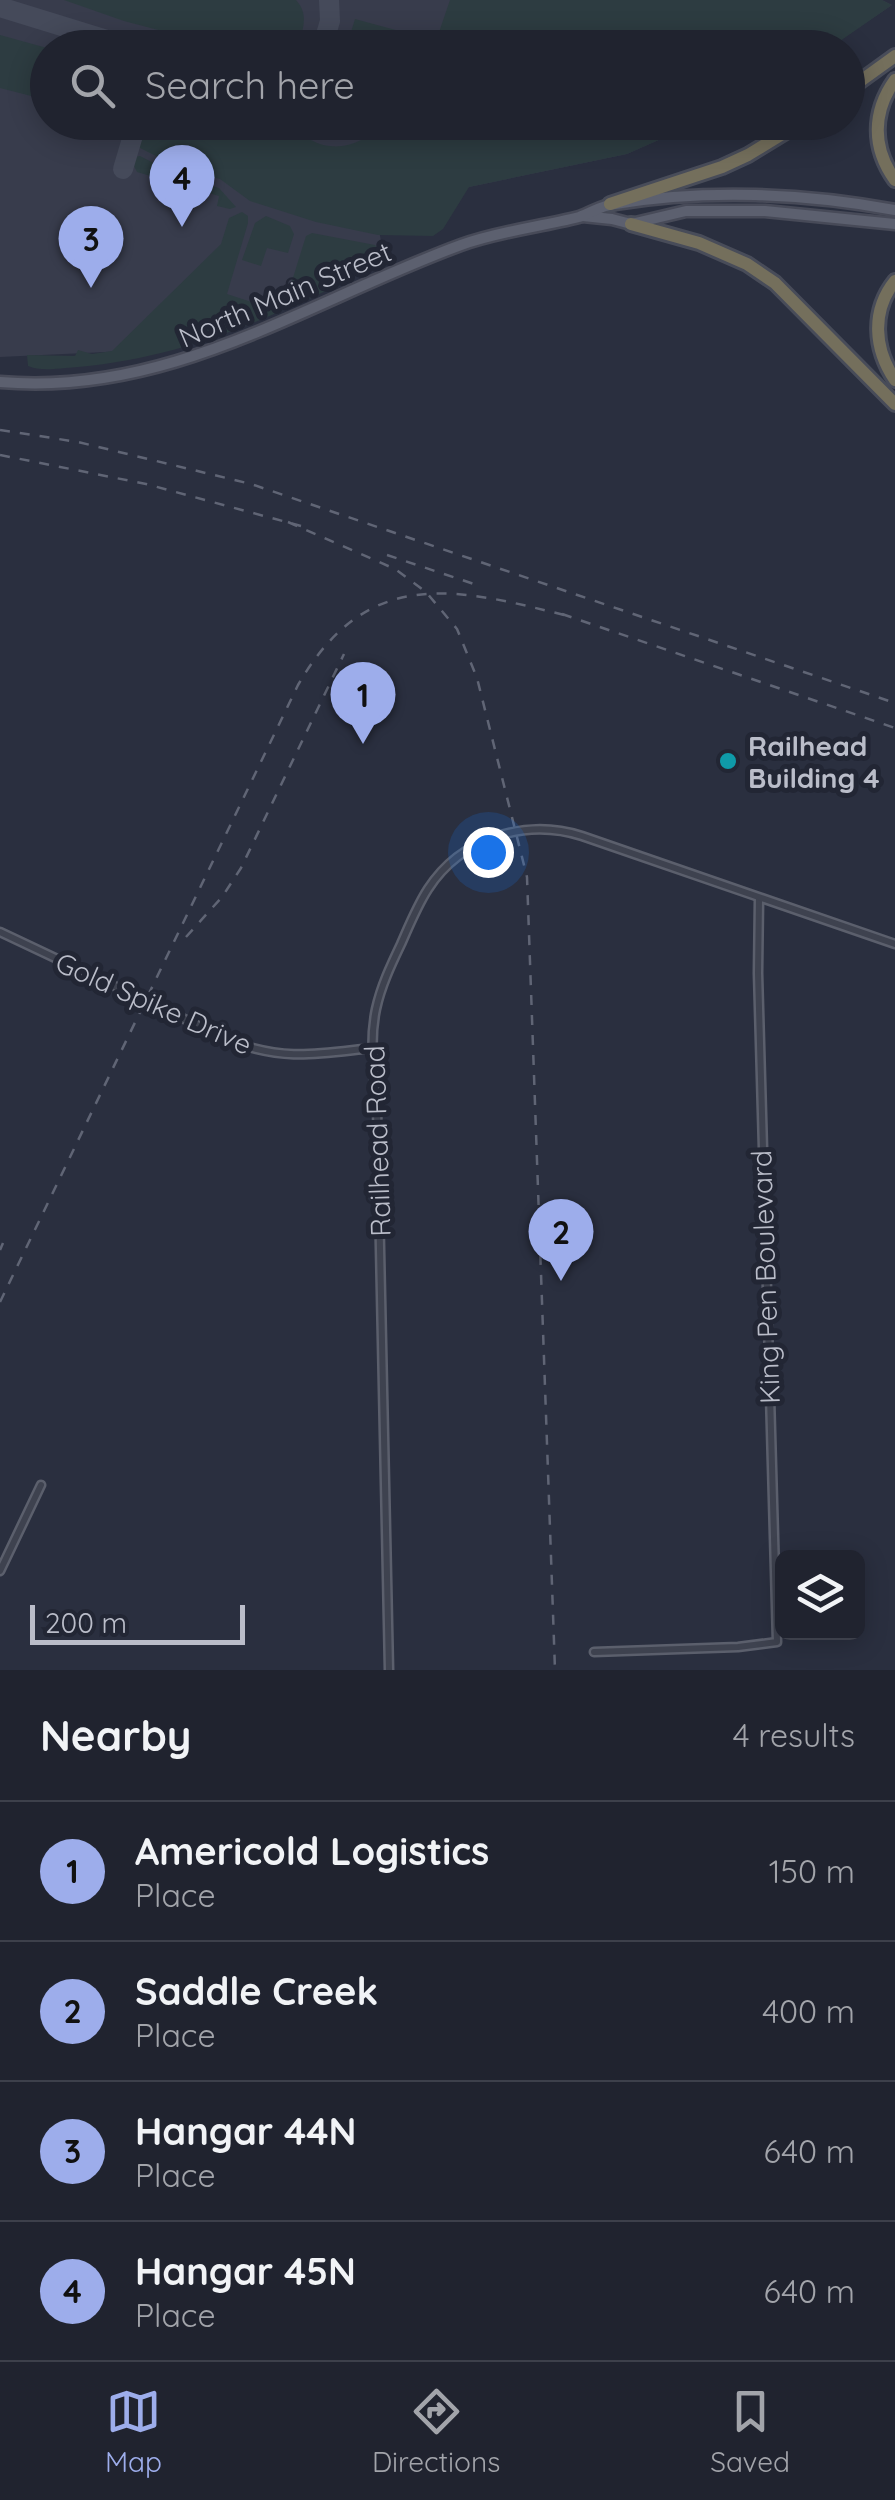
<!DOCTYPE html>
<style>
:root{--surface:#20232f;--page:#2d2f3b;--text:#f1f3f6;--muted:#a2a4aa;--line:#3d404b;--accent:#9dadeb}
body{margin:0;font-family:Quicksand,sans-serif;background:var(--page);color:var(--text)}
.controls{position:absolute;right:30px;bottom:30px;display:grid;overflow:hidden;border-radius:15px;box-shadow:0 5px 25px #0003}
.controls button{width:90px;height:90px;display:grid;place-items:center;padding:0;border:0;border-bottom:2px solid var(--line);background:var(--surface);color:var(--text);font:50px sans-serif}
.scale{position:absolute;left:30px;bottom:25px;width:215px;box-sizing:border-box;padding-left:10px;border:5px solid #babdc9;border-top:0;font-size:28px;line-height:35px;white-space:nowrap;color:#babdc9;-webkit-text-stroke:8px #222634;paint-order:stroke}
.you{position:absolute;left:488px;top:852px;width:35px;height:35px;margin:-25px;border:8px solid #fff;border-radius:50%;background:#1a73e8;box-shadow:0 0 0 15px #1a73e833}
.badge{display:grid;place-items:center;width:65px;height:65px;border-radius:50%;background:var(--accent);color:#111;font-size:32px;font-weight:700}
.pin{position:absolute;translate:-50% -82px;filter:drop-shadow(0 2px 5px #0008)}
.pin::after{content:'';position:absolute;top:52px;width:35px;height:30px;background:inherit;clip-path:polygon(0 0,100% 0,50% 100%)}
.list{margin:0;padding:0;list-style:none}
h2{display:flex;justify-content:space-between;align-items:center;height:130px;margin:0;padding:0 40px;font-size:42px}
h2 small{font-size:32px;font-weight:400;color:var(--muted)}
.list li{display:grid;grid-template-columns:65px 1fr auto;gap:30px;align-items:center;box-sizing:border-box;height:140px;padding:0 40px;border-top:2px solid var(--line)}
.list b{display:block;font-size:38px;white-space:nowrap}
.list p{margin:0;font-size:32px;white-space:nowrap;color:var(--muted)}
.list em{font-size:32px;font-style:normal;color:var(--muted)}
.icon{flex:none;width:55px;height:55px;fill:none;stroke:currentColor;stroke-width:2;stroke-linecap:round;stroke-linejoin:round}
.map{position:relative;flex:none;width:895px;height:1670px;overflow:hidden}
.search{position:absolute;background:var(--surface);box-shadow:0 5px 25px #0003;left:30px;right:30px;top:30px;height:110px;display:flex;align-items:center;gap:25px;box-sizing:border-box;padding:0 35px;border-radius:55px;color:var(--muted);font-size:38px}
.sheet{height:690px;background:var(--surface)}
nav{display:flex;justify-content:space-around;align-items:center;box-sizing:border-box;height:140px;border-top:2px solid var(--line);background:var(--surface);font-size:28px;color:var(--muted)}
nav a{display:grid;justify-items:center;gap:5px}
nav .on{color:var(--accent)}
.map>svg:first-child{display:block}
.airport{fill:#383c4c}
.green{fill:#2d3c41}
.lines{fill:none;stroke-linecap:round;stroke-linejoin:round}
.taxiway{stroke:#454a5a;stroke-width:20}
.street-casing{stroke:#5b5f6c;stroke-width:11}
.primary-casing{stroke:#474a58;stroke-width:15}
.highway-casing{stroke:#484c59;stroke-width:18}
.street{stroke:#3e424f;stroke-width:6}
.primary{stroke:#5c606f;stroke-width:10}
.highway{stroke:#746f5c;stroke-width:12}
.rail{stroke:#606575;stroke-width:2.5;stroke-dasharray:10 10;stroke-linecap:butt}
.culture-dot{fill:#0f9aa8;stroke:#222634;stroke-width:4}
.labels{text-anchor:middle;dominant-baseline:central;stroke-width:10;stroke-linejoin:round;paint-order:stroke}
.street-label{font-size:28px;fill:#babdc9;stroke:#222634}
.poi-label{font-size:28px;font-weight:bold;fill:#babdc9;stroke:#222634;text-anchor:start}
</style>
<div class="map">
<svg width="895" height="1670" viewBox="0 0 895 1670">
<rect width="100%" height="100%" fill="#2a2f3f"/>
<!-- airport -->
<polygon class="airport" points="0,0 882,0 892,5 830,47 48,48 48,122 697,123 627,154 469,187 379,230 384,258 247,323 169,349 0,357"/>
<!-- green -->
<g class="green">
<path d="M64,0H296C308,13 304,27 299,43L292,47H223L124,21Z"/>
<polygon points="450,0 882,0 892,5 830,48 365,48 351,32 355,19 436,41"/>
<polygon points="0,35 47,48 47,100 0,88"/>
<path d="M143,123H284C296,126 301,134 311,140C336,154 365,144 382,123H697L627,154L469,187L443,229L433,236L378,235L316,222L250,201L220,179L186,171L136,146Z"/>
<polygon points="140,156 183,178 219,188 236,207 230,209 217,206 219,196 137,172 132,162 134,157"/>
<path d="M242,212L248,216V223L227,294L273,309L282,304L285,309C215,341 143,363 66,368C53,369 39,371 28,366L27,355L75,356L78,350L92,354L112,351L221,244L229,218Z"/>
<polygon points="266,216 290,226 294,234 288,253 267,248 261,266 242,260 255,223"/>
<polygon points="312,233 375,245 387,257 384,262 293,307 287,297 306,236"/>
</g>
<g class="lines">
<!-- taxiway -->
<g class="taxiway">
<polyline points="0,7 133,48"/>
<polyline points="322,48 330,21 329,0"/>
<polyline points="123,169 137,122"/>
</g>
<!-- street casing -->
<g class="street-casing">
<g id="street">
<path d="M0,932L233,1042C287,1061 316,1054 372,1048"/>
<polyline points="0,1571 41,1485"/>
<polyline points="594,1652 738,1647 777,1642 758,973 759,899"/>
<path d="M389,1670L377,1108C374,1075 369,1042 376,1009C381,986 391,965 401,944C409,926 417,906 428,889C461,838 525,818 582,836L895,944"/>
</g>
</g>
<!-- primary casing -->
<g class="primary-casing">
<g id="primary">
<polyline points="583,216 612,219 631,224 686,211 765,211 895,224"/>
<path d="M0,382C171,397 308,301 461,245C499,231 540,227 579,217C591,213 602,205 615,204C706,189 805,193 895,210"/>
</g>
</g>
<!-- highway casing -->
<g class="highway-casing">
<g id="highway">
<path d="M895,80C872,112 872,148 895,180"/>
<polyline points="848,90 895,56"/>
<polyline points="610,204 722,167 748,155 802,122"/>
<polyline points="631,224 699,243 747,264 775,283 895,404"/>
<path d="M895,281C871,311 874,349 895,380"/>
</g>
</g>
<!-- street -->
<use href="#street" class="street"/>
<!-- primary -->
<use href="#primary" class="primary"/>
<!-- highway -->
<use href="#highway" class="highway"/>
<!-- rail -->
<g class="rail">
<polyline points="0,430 78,442 251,484 895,703"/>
<polyline points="0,455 146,484 301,526"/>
<polyline points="288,522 395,569 426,592 457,629 477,678 527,877 555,1670"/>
<polyline points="387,555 477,585"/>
<polyline points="562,614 895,728"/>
<polyline points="186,937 222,897 241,868 344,654"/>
<polyline points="0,1250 3,1243"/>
<path d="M0,1302L298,685C368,564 457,588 572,617"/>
</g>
</g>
<!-- markers -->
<circle class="culture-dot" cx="728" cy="761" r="10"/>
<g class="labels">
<!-- street labels -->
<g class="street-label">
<text transform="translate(285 294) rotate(-23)">North Main Street</text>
<text transform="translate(154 1003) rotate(24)">Gold Spike Drive</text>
<text transform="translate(377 1141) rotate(-92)">Railhead Road</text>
<text transform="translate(765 1277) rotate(-92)">King Pen Boulevard</text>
</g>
<!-- poi labels -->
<g class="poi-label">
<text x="748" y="745">Railhead<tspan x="748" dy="32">Building 4</tspan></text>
</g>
</g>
</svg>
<div class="controls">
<button><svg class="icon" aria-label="layers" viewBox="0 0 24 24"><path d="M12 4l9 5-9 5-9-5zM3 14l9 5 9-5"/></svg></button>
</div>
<div class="scale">200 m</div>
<div class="you"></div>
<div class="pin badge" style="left:363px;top:744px">1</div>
<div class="pin badge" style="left:561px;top:1281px">2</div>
<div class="pin badge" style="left:91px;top:288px">3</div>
<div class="pin badge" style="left:182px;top:227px">4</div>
<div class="search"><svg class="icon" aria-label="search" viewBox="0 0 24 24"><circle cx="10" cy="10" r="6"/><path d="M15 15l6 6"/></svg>Search here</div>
</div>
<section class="sheet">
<h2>Nearby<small>4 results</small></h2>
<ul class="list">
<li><span class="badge">1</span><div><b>Americold Logistics</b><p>Place</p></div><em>150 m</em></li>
<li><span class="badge">2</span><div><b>Saddle Creek</b><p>Place</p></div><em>400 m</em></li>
<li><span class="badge">3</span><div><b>Hangar 44N</b><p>Place</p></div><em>640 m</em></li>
<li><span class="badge">4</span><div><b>Hangar 45N</b><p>Place</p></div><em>640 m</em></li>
</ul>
</section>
<nav>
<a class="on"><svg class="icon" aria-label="map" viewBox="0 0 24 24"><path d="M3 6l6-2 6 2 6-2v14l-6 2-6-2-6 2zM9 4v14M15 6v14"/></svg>Map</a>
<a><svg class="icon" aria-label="directions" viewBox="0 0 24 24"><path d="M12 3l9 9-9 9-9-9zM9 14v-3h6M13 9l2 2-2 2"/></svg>Directions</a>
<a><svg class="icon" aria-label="saved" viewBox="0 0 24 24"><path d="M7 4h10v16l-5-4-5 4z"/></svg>Saved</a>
</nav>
